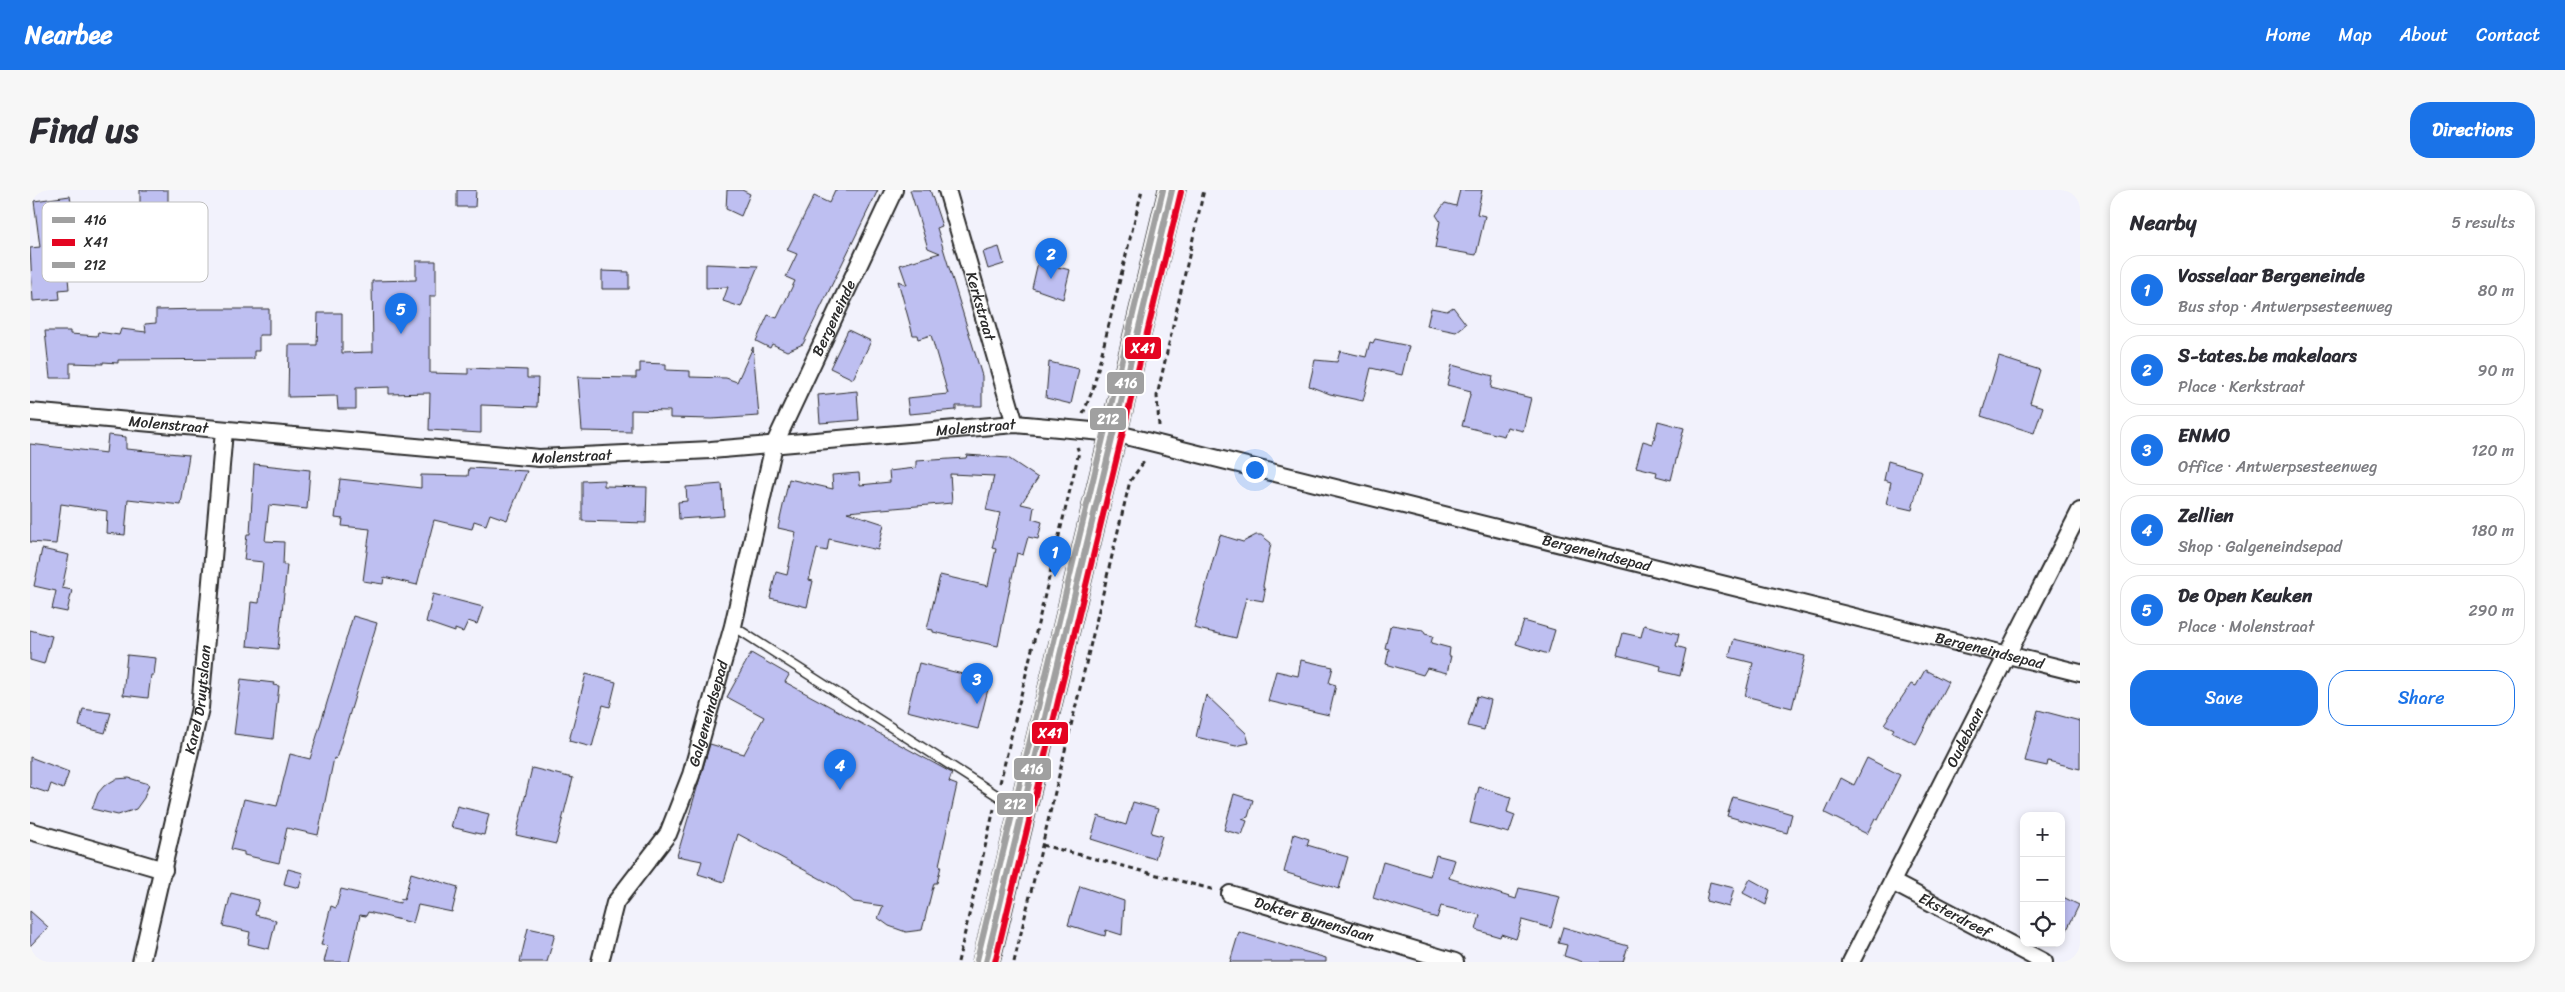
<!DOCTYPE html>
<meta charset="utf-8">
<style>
:root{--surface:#fff;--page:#f7f7f7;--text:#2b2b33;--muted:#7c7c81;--line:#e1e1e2;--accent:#1a73e8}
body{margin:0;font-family:Sriracha,sans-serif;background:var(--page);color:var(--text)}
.controls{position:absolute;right:15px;bottom:15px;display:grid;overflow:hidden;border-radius:10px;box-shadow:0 2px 8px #0003}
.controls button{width:45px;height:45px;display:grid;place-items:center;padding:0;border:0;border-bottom:1px solid var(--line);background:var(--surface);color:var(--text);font:25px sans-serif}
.you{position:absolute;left:1224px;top:279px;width:18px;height:18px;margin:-12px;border:4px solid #fff;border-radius:50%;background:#1a73e8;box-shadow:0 0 0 8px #1a73e833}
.badge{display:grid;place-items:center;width:32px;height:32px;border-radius:50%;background:var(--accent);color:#fff;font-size:16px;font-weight:700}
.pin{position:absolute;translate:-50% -41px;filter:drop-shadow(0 1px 2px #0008)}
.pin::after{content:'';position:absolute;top:26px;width:18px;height:15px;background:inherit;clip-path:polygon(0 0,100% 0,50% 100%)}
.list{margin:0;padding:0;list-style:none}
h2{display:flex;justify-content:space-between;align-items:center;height:65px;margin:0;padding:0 20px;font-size:21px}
h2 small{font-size:16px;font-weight:400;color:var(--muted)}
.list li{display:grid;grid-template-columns:32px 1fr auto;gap:15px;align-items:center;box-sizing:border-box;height:70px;margin:0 10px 10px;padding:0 10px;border:1px solid var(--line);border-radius:20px}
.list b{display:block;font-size:19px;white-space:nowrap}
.list p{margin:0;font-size:16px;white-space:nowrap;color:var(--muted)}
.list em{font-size:16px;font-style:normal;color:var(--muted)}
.actions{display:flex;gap:10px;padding:15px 20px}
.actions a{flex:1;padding:11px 0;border:1px solid var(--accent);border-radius:20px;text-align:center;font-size:18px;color:var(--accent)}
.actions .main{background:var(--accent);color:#fff}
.icon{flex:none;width:28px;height:28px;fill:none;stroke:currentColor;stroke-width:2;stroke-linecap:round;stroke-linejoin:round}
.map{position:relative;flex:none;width:2050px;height:772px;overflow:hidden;border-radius:20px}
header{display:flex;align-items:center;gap:30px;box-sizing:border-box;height:70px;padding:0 25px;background:var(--accent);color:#fff}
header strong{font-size:24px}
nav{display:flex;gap:28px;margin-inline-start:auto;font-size:18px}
.intro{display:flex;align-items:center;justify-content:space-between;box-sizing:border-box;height:120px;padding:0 30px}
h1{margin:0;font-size:35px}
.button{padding:12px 22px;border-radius:20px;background:var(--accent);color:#fff;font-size:18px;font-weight:700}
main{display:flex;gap:30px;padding:0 30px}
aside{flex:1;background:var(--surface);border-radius:20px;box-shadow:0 2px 8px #0003}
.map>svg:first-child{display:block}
.building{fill:#bebff1;stroke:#2b2b2b}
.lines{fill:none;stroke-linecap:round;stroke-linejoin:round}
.service-casing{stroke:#2b2b2b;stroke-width:11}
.minor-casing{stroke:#2b2b2b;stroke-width:20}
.primary-casing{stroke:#2b2b2b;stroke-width:29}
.path{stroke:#2b2b2b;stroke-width:3;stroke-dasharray:5 4;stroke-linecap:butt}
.service{stroke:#fff;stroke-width:8}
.minor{stroke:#fff;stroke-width:16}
.primary{stroke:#fae180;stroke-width:25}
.bus-1-casing{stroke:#fff;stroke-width:10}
.bus-2-casing{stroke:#fff;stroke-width:10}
.bus-3-casing{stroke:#fff;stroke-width:10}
.bus-1{stroke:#a0a0a0;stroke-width:6}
.bus-2{stroke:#e40521;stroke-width:6}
.bus-3{stroke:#a0a0a0;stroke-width:6}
.labels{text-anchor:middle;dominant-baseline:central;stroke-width:5;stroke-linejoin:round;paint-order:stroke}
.street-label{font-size:15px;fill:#2b2b2b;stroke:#fff}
.key{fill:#fff;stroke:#bfbfbf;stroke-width:1}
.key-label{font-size:14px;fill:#2b2b2b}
.line-badge{stroke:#fff;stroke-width:2}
.badge-label{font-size:14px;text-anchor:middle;font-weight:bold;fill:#fff}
</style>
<header>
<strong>Nearbee</strong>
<nav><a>Home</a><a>Map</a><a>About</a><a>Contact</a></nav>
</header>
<div class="intro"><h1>Find us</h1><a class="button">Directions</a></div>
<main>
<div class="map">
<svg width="2050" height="772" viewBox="0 0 2050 772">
<rect width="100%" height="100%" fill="#f2f2fc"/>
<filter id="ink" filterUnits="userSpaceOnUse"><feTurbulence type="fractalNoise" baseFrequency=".02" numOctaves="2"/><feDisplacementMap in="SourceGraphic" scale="10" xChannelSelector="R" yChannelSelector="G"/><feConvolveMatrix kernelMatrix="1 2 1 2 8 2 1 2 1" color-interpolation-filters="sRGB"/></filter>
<g filter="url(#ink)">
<!-- building -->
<g class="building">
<polygon points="110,0 138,0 138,20 110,19"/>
<polygon points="427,0 446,0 445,17 427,17"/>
<polygon points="697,0 712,0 720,4 711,26 696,19"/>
<polygon points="805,0 848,0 773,154 757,161 742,154 740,158 726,151 738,125 747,128 765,91 756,87 767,64 757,60 784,6 799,13"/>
<polygon points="880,0 900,0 912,36 907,38 952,186 952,216 926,216 926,220 879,224 877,208 918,204 901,145 888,149 887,145 883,145 868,91 877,95 870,75 910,63 898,58"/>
<polygon points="1430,0 1452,0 1447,24 1455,26 1446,65 1405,58 1410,31 1406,25 1415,13 1426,16"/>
<polygon points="40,6 49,64 36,66 39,99 29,100 30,109 3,111 0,58 10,57 4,11"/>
<polygon points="969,57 974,74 958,79 953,62"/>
<polygon points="386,71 406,71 406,106 400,106 400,183 438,184 438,178 497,180 497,188 508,188 507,217 451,215 451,243 399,240 400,203 359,204 359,197 326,198 326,219 308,219 307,206 258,207 259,155 287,155 288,123 312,123 312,163 343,162 342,91 386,90"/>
<polygon points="1008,72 1040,80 1033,109 1002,98"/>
<polygon points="676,74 728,76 711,117 693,111 698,97 676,98"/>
<polygon points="572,81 599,82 599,99 572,99"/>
<polygon points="1423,117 1436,134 1426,142 1397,136 1401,118 1417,121"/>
<polygon points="174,119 239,119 239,145 229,145 229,161 224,161 224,169 88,170 88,173 73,172 73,174 40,173 40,188 20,188 15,141 40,141 40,144 67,146 68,142 89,145 91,139 116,142 115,134 126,133 126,120"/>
<polygon points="818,140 841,151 823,189 800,178"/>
<polygon points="1345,149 1379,156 1372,185 1341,178 1333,211 1300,204 1279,196 1285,170 1307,172 1310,161 1336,167 1340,152 1343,153"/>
<polygon points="723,157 729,226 682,229 640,228 640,221 601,220 601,242 552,241 548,187 606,188 606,182 610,182 610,173 636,174 636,180 660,181 660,187 696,188 707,192"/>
<polygon points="1969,167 2010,180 2000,213 2013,217 2004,243 1951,226"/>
<polygon points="1019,172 1049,179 1041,214 1016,208"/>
<polygon points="1422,175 1463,186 1461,198 1501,208 1493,241 1477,237 1474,246 1432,236 1441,201 1417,195"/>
<polygon points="827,201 829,230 790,233 788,205"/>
<polygon points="1628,231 1654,238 1641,290 1626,286 1627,282 1606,277 1613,251 1623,254"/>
<polygon points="78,245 96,247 96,259 159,265 151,315 98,309 95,345 76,343 77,321 31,314 26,354 0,352 0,254 76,263"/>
<polygon points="937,265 978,268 1008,288 991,314 1004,317 1002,329 1012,332 1008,349 998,347 993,365 987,363 968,456 903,442 903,440 897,439 910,385 958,396 966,359 962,358 970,323 956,320 964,286 920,284 922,313 817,322 854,334 848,360 799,349 797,361 787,359 779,390 783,391 777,417 740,408 746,382 757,385 766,342 748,338 759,289 803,299 802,285 829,283 830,295 860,292 859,281 886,278 886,271 936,268"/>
<polygon points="1858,271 1892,281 1882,320 1856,314 1861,292 1854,290"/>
<polygon points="224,274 280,280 277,319 239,315 235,351 254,352 253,375 257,375 248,459 217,456 221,412 229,413 233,372 214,370 217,344 220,344"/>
<polygon points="439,278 497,281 477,330 460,324 456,335 444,331 442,339 404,330 387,395 354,387 353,394 333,391 340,339 312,336 313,329 305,328 310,289 391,298 391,285 438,286"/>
<polygon points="574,290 574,296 617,297 616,333 552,331 552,291"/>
<polygon points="692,294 694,326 649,329 648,312 657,311 656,297"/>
<polygon points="1190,345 1213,352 1226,345 1231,345 1241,353 1233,396 1235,401 1233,411 1216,408 1206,448 1164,438"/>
<polygon points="12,359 39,365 32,398 42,400 37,422 22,419 26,401 4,396"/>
<polygon points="403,404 453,417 447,434 438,431 433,442 425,439 425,442 396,432"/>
<polygon points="323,426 347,433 306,569 304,568 288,645 257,638 249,673 214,665 214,662 201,659 214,609 247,616 260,564 280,569"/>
<polygon points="1494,431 1525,440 1518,464 1486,454"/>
<polygon points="1362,435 1393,440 1395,444 1403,446 1401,453 1420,458 1419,466 1421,466 1417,483 1397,478 1393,485 1356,474 1359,459 1355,458 1360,437"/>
<polygon points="1614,435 1649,444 1646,456 1656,459 1650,486 1630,481 1631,476 1587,465 1593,443 1611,447"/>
<polygon points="0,440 22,446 14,474 0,470"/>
<polygon points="1704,449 1775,466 1762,518 1715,506 1723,473 1699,467"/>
<polygon points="721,463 759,485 755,492 922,583 919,592 927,595 909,675 911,676 907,693 904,693 892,740 876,742 859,736 848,728 853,716 824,712 804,696 708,644 694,692 668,684 672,671 647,666 680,554 714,564 734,527 697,507"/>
<polygon points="97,465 126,468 124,485 121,485 118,508 93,505"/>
<polygon points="1271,470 1303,477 1299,493 1306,495 1299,525 1238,511 1246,481 1268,486"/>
<polygon points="889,473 960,491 948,539 877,521"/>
<polygon points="1895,480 1918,492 1886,554 1862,542 1864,539 1854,534 1881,494 1886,496"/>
<polygon points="556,484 586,492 580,517 573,515 562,557 539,551"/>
<polygon points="211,489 244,493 243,495 249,496 243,549 204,544"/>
<polygon points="1176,505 1216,543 1219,553 1206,556 1166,547"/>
<polygon points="1447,506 1461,510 1454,540 1438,536"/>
<polygon points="53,519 81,523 75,543 49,536"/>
<polygon points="2008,520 2050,531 2050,579 2018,571 2017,576 1995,571"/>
<polygon points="0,567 39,582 33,599 21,594 18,603 0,597"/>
<polygon points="1837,568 1870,585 1848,630 1845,628 1837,644 1795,623 1811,588 1824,595"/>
<polygon points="502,578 543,588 526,654 486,645"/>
<polygon points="99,588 119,594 114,608 106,619 88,625 62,619 68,603 74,596 86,589"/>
<polygon points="1449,597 1481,607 1477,622 1485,625 1479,643 1440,633"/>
<polygon points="1204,604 1223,610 1218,627 1212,629 1217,631 1212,645 1194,640"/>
<polygon points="1703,607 1762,624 1757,643 1697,626"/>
<polygon points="1103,612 1128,619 1121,643 1132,646 1125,669 1061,649 1068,626 1096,635"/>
<polygon points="427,616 459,624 454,645 421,637"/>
<polygon points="1264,644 1279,649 1277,655 1318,667 1309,699 1254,682"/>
<polygon points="1406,665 1425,670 1419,688 1486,709 1489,698 1530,707 1521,738 1492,730 1486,749 1471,744 1470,747 1446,740 1450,725 1411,716 1407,728 1343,708 1353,672 1400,686"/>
<polygon points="258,679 273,683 269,698 254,694"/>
<polygon points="381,683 428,697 422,722 388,715 383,733 338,722 336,726 330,725 319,772 294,772 298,756 291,755 301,716 306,718 311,699 370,713 371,709 374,710"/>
<polygon points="1720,689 1740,700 1736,715 1713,703"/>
<polygon points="1680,692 1704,698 1699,717 1676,711"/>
<polygon points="1050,696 1094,711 1092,745 1076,740 1075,746 1038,735"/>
<polygon points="201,703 229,710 225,725 246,730 239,759 218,754 220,742 193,736"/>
<polygon points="2031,706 2049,715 2031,752"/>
<polygon points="0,721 18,737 0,756"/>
<polygon points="1533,737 1598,756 1593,772 1553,772 1534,766 1537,755 1528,753"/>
<polygon points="498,738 525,744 517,772 490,772"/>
<polygon points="1209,742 1296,768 1296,772 1200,772"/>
</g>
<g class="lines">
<!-- service casing -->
<g class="service-casing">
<polyline id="service" points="703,436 990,620"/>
</g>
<!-- minor casing -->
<g class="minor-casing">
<g id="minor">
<path id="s1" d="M917,0L985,234"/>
<path id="s2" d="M0,222L509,268L681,260L985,234L1084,243L2050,483"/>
<polyline points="0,641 134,680"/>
<path id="s3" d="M1862,692L2014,772"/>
<path id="s4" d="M1200,704L1425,772"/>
<path id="s5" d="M111,772L170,518L194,241"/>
<path id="s6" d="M570,772L585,713L638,644L661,585L703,436L744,255L864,0"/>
<path id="s7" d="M1821,772L2050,321"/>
</g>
</g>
<!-- primary casing -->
<g class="primary-casing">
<polyline id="primary" points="956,772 1142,0"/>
</g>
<!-- path -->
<g class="path">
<polyline points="1053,224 1063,199 1112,0"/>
<polyline points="1129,236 1127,206 1174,0"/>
<polyline points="970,593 1049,262 1047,257"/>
<polyline points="1012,655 1185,700"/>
<polyline points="928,772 964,619"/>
<polyline points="984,772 1100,291 1116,269"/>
</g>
<!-- service -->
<use href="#service" class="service"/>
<!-- minor -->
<use href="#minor" class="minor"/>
<!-- primary -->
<use href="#primary" class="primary"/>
<!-- bus-1 casing -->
<g class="bus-1-casing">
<polyline id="bus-1" points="956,772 1142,0"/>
</g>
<!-- bus-2 casing -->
<g class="bus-2-casing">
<polyline id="bus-2" points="965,772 1151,2"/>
</g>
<!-- bus-3 casing -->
<g class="bus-3-casing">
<polyline id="bus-3" points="947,770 1133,0"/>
</g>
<!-- bus-1 -->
<use href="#bus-1" class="bus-1"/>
<!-- bus-2 -->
<use href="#bus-2" class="bus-2"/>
<!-- bus-3 -->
<use href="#bus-3" class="bus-3"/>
</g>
</g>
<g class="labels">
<!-- street labels -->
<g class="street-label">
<text stroke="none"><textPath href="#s1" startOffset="121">Kerkstraat</textPath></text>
<text stroke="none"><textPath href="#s6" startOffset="692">Bergeneinde</textPath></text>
<text stroke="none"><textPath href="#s2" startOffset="139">Molenstraat</textPath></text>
<text stroke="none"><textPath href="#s2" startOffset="949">Molenstraat</textPath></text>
<text stroke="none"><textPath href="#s2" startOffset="544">Molenstraat</textPath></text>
<text stroke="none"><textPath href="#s2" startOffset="1585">Bergeneindsepad</textPath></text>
<text stroke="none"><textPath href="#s2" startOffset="1990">Bergeneindsepad</textPath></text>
<text stroke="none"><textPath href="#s5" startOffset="269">Karel Druytslaan</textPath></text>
<text stroke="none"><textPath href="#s6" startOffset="275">Galgeneindsepad</textPath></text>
<text stroke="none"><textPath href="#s7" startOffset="252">Oudebaan</textPath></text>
<text stroke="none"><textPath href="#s3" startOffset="71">Eksterdreef</textPath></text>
<text stroke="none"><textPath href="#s4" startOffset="88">Dokter Bynenslaan</textPath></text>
</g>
</g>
<!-- legend -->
<rect x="12" y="12" width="166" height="80" rx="8" class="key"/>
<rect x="22" y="27" width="23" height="6" fill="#a0a0a0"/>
<rect x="22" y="49" width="23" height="7" fill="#e40521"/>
<rect x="22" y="72" width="23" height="6" fill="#a0a0a0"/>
<g class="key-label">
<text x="54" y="35">416</text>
<text x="54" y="57">X41</text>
<text x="54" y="80">212</text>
</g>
<g class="line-badge">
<rect x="1094" y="146" width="38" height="24" rx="5" fill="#e40521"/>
<rect x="1076" y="181" width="39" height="24" rx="5" fill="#a0a0a0"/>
<rect x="1059" y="217" width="38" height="24" rx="5" fill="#a0a0a0"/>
<rect x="1001" y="531" width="38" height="24" rx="5" fill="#e40521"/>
<rect x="983" y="567" width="39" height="24" rx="5" fill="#a0a0a0"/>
<rect x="966" y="602" width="38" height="24" rx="5" fill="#a0a0a0"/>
</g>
<g class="badge-label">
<text x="1113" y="163">X41</text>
<text x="1096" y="198">416</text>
<text x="1078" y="234">212</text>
<text x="1020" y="548">X41</text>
<text x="1002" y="584">416</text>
<text x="985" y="619">212</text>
</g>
</svg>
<div class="controls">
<button>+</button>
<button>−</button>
<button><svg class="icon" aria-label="locate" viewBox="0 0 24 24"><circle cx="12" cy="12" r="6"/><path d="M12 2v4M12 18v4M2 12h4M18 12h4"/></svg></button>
</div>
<div class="you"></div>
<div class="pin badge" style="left:1025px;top:387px">1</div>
<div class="pin badge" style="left:1021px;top:89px">2</div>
<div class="pin badge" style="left:947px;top:514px">3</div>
<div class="pin badge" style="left:810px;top:600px">4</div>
<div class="pin badge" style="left:371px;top:144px">5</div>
</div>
<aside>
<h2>Nearby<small>5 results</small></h2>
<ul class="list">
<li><span class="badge">1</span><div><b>Vosselaar Bergeneinde</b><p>Bus stop · Antwerpsesteenweg</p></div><em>80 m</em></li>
<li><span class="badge">2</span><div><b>S-tates.be makelaars</b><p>Place · Kerkstraat</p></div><em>90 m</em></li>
<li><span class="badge">3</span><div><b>ENMO</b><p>Office · Antwerpsesteenweg</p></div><em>120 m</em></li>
<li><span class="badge">4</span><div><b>Zellien</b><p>Shop · Galgeneindsepad</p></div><em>180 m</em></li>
<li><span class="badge">5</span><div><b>De Open Keuken</b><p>Place · Molenstraat</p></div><em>290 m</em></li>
</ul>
<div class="actions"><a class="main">Save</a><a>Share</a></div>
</aside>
</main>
